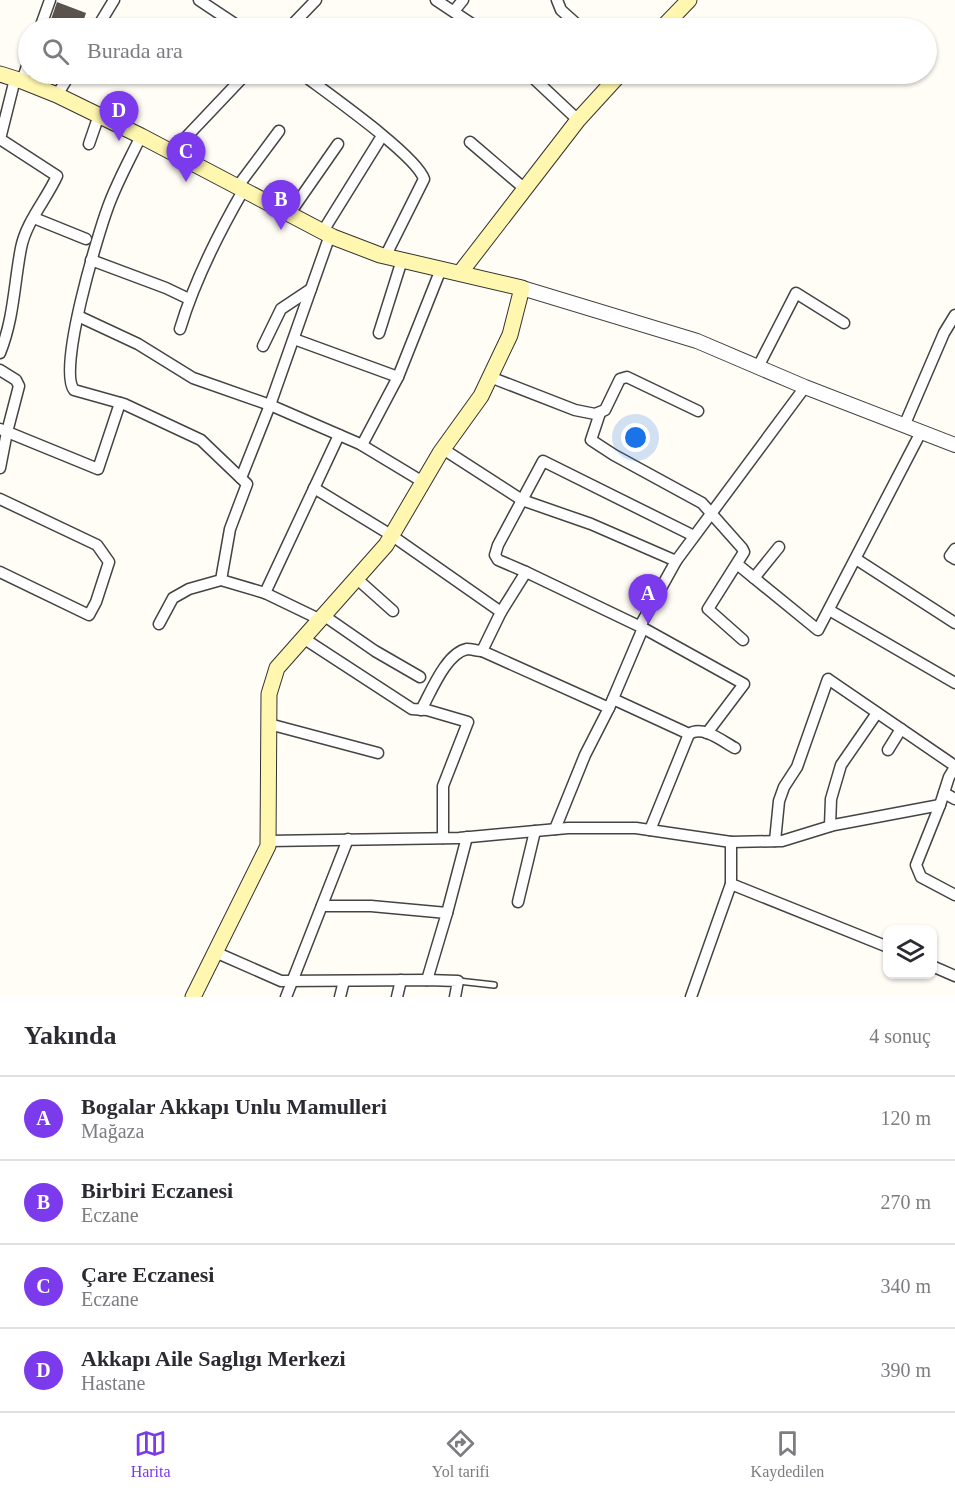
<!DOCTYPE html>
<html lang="tr">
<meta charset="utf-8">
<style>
:root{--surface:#fff;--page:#f7f7f7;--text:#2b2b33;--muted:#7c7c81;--line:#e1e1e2;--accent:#7c3aed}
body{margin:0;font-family:Georgia,serif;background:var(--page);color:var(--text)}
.controls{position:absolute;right:18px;bottom:18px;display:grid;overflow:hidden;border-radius:12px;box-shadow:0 2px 4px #0004}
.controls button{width:54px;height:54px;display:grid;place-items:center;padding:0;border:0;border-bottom:2px solid var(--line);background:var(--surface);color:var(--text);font:30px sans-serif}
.you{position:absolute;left:636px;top:438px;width:21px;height:21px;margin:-15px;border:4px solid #fff;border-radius:50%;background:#1a73e8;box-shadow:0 0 0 9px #1a73e833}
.badge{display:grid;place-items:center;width:39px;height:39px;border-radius:50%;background:var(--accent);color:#fff;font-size:20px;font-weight:700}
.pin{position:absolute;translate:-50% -50px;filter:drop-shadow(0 2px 3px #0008)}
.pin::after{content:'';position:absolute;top:32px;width:21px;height:18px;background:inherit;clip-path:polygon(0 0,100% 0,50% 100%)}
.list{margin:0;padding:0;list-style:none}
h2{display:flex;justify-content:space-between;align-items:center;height:78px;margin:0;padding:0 24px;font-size:26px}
h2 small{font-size:20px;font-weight:400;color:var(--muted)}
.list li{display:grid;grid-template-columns:39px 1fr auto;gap:18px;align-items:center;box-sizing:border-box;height:84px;padding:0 24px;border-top:2px solid var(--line)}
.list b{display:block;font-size:22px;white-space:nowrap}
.list p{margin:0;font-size:20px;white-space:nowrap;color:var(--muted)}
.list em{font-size:20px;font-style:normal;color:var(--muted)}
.icon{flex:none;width:33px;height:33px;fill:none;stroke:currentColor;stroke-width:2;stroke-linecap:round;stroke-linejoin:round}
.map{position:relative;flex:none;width:955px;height:997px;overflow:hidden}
.search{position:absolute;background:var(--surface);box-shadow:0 2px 4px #0004;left:18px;right:18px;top:18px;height:66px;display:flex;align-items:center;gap:15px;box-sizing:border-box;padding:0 21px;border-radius:33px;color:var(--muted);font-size:22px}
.sheet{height:414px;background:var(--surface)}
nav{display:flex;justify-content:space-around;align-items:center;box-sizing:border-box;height:84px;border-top:2px solid var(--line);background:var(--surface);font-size:16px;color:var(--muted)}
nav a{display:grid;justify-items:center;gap:3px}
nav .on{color:var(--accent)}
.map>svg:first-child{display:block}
.building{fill:#5a524d}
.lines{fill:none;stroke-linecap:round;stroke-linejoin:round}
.service-casing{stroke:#444;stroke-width:8}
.minor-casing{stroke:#444;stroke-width:13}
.tertiary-casing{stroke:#444;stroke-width:16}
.secondary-casing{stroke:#333;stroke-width:17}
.service{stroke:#fff;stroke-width:5}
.minor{stroke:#fff;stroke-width:10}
.tertiary{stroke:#fff;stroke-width:14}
.secondary{stroke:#fff6b0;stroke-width:15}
</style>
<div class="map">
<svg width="955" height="997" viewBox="0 0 955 997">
<rect width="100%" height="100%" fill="#fffdf5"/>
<!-- building -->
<polygon class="building" points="57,2 86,13 81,28 48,28"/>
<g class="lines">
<!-- service casing -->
<g class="service-casing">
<polyline id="service" points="458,981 494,985"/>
</g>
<!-- minor casing -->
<g class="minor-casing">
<g id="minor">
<polyline points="199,0 241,28"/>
<polyline points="436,0 478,28"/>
<polyline points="557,0 561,10 581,28"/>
<polyline points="454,11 463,0"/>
<polyline points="40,28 50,0"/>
<polyline points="97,28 114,0"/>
<polyline points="289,28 316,0"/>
<path d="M302,74C327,93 416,155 424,179L385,257"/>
<polyline points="529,74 578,120"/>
<polyline points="22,81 28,63"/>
<polyline points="57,95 70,74"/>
<path d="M141,136C130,159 117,182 108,207C98,234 57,370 74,390L124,404L201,440L247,484L230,529L221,580L189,589L173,598L159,624"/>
<polyline points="470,142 525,189"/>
<polyline points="89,144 99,115"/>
<polyline points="173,151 246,74"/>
<polyline points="238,186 279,131"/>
<polyline points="290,213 338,144"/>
<polyline points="34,218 86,239"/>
<polyline points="323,231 382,136"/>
<polyline points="91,260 166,288 189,299"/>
<polyline points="78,316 138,344 193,378 270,405 360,444 423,482"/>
<path d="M180,329C195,279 218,234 244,189"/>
<polyline points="379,333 402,260"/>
<polyline points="294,339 398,377 362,445"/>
<polyline points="263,346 281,309 311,289"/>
<path d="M0,353C14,318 14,284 21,248C26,222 46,200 57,176L0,139L15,79"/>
<polyline points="758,367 796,293 844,323"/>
<polyline points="0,370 16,380 19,386 7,432 0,468"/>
<polyline points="398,377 441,269"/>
<polyline points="490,377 575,410 595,414 605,410 620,379 627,377 698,411"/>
<polyline points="600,413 591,440 614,455 702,503 742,548 744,552 708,609 743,640"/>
<polyline points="904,426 944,333 955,315"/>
<polyline points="0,429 98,469 120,403"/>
<polyline points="443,449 522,500 591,524 676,561"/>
<polyline points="241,478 270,405 330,235"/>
<path d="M314,488L391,535L501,612L482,651C478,651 471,649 467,649C446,653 431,692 421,710"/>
<polyline points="0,499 97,545 109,562 96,602 89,615 0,572"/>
<polyline points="955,549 950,556 955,559"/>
<polyline points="856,559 955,623"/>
<polyline points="737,564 818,630 921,432"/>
<polyline points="526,572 498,560 495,555 498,545 543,461 694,536"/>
<polyline points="356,578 393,611"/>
<polyline points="754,578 779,547"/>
<polyline points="221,580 265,593 319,619"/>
<polyline points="265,593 339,435"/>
<polyline points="829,610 955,683"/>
<polyline points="501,612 526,572 643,628 609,708 585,755 555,829"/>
<polyline points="323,615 375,651 420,677"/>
<polyline points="640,626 676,561 805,387"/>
<polyline points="643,628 744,684 707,733"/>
<polyline points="303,638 412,709 427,710 468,722 443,786 443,838"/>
<polyline points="482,651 609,708"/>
<path d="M613,699L689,734C703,725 722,741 735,748"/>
<polyline points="269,724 378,753"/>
<polyline points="888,750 901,729"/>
<polyline points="955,767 949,777 940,805 916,865 921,877 955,895"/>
<polyline points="944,793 955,799"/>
<polyline points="830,826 831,799 841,765 877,713"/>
<polyline points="650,830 689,734"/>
<polyline points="268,841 459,838 568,828 636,828 731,842 782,841 834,825 940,805"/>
<polyline points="775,841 779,801 784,787 797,767 828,679 955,766"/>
<polyline points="731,884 888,947"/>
<polyline points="518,902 535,831"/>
<polyline points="322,906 371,906 447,913 427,980"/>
<polyline points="447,913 467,837"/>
<polyline points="215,952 281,981 427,980 458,981 455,997"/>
<polyline points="932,966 955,976"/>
<polyline points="286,997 348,839"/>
<polyline points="340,997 344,981"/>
<polyline points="397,997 401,980"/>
<polyline points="691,997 731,884 731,842"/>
</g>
</g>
<!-- tertiary casing -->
<g class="tertiary-casing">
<polyline id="tertiary" points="522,288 697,341 805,387 955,445"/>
</g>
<!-- secondary casing -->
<g class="secondary-casing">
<g id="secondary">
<polyline points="662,28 689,0"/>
<polyline points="0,74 22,81 57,95 141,136 333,237 380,255 522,288 510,335 481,396 440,453 386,545 277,668 269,694 268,846 193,997"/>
<polyline points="460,273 578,120 620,74"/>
</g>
</g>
<!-- service -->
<use href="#service" class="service"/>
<!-- minor -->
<use href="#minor" class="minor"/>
<!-- tertiary -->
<use href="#tertiary" class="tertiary"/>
<!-- secondary -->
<use href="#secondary" class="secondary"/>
</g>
</svg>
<div class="controls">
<button><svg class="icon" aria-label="layers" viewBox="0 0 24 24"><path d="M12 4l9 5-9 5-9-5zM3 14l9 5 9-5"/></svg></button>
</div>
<div class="you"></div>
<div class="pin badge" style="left:648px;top:624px">A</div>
<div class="pin badge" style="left:281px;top:230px">B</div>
<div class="pin badge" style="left:186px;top:182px">C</div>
<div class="pin badge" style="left:119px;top:141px">D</div>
<div class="search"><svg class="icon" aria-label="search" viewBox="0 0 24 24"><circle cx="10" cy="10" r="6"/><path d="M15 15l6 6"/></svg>Burada ara</div>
</div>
<section class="sheet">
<h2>Yakında<small>4 sonuç</small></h2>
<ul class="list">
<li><span class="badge">A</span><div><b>Bogalar Akkapı Unlu Mamulleri</b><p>Mağaza</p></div><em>120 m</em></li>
<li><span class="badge">B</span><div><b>Birbiri Eczanesi</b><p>Eczane</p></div><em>270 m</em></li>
<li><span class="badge">C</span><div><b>Çare Eczanesi</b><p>Eczane</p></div><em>340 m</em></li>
<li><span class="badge">D</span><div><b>Akkapı Aile Saglıgı Merkezi</b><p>Hastane</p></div><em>390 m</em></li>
</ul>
</section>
<nav>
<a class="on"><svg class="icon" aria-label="map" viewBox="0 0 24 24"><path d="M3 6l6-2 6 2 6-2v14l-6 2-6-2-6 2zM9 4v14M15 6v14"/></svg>Harita</a>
<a><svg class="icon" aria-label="directions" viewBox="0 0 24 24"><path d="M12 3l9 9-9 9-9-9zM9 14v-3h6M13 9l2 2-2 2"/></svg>Yol tarifi</a>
<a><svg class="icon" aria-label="saved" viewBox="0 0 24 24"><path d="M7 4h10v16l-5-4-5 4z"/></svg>Kaydedilen</a>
</nav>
